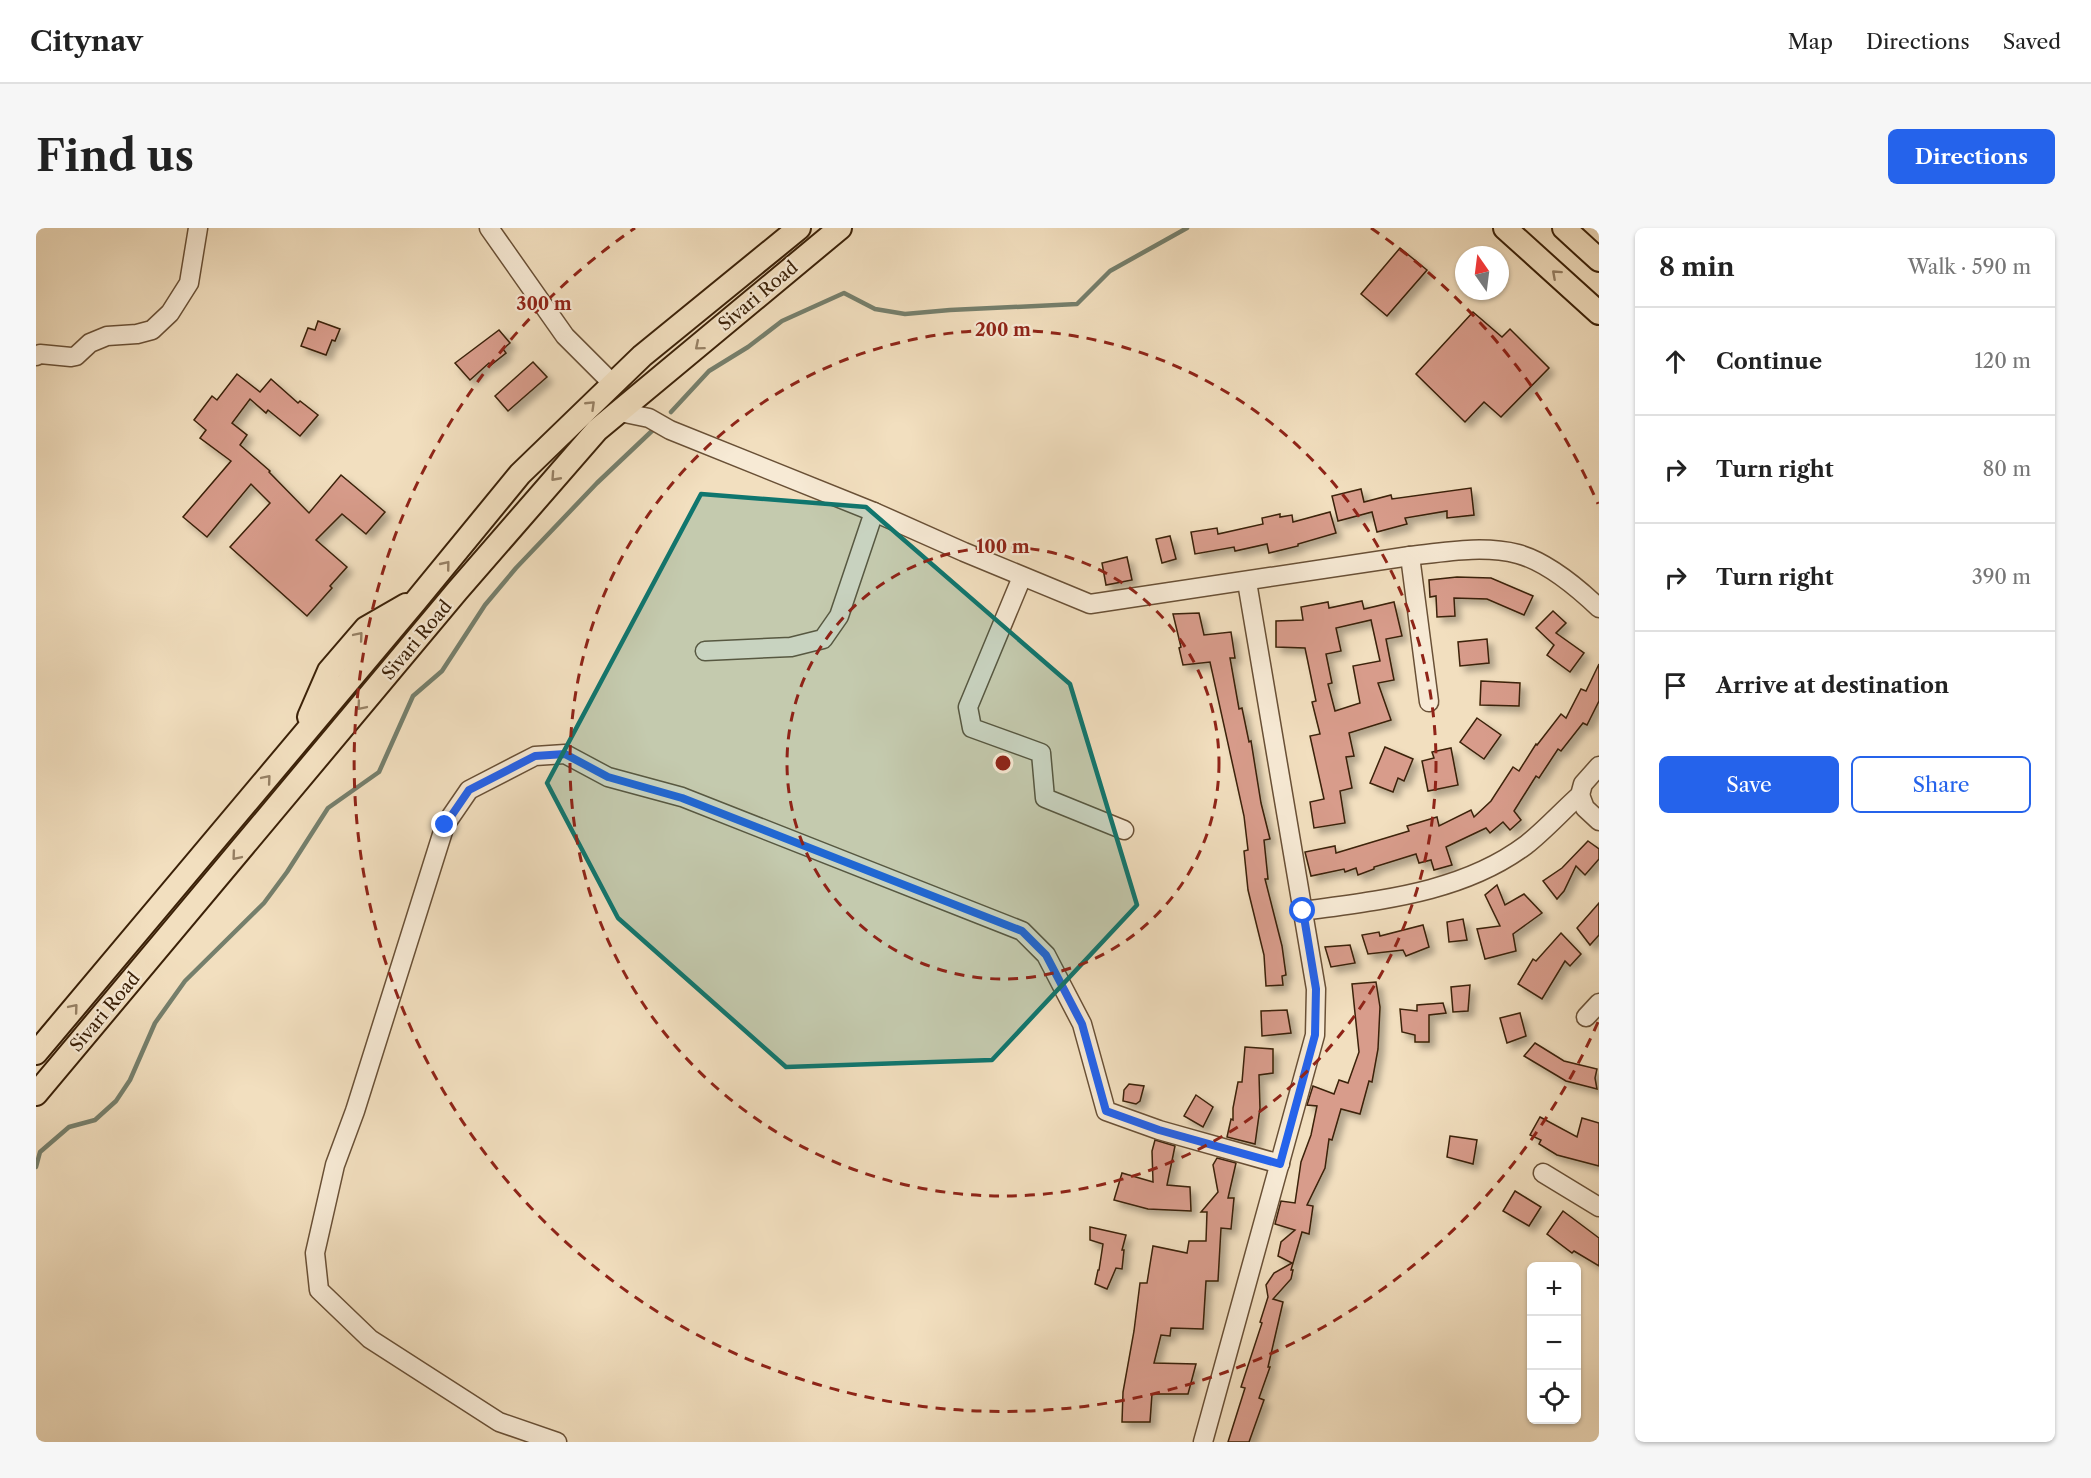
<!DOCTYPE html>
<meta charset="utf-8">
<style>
:root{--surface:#fff;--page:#f6f6f6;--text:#222;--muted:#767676;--line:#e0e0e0;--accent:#2563eb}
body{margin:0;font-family:"Libre Caslon Text",serif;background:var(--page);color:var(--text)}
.controls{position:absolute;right:18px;bottom:18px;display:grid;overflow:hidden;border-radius:9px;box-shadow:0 2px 4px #0004}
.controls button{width:54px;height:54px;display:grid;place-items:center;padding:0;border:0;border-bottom:2px solid var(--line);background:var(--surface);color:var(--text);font:30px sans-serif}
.compass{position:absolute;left:1419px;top:18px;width:54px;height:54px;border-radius:50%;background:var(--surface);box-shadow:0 2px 4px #0004;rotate:346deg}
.stop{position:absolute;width:18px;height:18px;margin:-14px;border:4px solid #2563eb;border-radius:50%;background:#fff}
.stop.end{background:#2563eb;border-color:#fff;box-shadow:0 2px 6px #0008}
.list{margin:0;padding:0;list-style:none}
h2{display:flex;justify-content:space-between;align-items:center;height:78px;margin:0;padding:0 24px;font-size:26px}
h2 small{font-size:20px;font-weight:400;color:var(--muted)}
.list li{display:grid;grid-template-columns:39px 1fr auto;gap:18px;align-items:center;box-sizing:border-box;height:108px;padding:0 24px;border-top:2px solid var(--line)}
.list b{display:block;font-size:22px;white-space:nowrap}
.list em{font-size:20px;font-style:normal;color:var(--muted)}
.actions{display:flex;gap:12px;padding:18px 24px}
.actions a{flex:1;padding:14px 0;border:2px solid var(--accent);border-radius:9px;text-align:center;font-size:21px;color:var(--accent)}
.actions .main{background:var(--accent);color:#fff}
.icon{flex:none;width:33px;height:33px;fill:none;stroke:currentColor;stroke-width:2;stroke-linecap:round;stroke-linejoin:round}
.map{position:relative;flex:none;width:1563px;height:1214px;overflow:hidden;border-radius:9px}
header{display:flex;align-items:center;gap:36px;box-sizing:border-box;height:84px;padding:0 30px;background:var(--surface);border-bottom:2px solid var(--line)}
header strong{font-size:28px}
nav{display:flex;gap:33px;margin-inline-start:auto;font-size:21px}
.intro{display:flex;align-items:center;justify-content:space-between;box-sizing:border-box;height:144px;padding:0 36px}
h1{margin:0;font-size:42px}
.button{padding:15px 27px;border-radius:9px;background:var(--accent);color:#fff;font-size:21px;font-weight:700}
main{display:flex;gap:36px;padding:0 36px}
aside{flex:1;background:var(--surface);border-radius:9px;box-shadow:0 2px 4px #0004}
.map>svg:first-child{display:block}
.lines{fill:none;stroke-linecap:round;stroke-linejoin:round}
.stream{stroke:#757f6c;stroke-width:4.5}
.building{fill:#d89c8b;stroke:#3b2108;stroke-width:1.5;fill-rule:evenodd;filter:url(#shadow)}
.minor-casing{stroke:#695036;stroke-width:21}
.major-casing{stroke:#3b2108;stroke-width:26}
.minor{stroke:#f7ead5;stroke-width:18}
.major{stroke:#f2dfbf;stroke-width:22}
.oneway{stroke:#968064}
.route{stroke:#2563eb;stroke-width:8}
.marked{fill:#0f766e;fill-opacity:0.2;stroke:#0f766e;stroke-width:4.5;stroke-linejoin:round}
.ring{fill:none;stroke:#8f2418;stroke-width:3;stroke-dasharray:10 8}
.labels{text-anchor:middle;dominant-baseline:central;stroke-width:4.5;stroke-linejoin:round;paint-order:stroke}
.street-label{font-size:18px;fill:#3b2108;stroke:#f7ead5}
.centre{fill:#8f2418;stroke:#f7ead5;stroke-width:3}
.ring-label{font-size:18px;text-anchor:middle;font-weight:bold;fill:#8f2418;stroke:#f7ead5;stroke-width:4.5;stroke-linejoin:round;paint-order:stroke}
</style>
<header>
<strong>Citynav</strong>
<nav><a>Map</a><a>Directions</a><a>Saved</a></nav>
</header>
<div class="intro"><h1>Find us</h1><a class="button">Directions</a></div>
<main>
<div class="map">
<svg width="1563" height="1214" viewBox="0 0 1563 1214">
<defs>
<filter id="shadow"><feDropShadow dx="5.5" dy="5.5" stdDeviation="3" flood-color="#0004"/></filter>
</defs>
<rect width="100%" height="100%" fill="#f2dfbf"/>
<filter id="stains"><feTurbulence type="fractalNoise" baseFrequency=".00333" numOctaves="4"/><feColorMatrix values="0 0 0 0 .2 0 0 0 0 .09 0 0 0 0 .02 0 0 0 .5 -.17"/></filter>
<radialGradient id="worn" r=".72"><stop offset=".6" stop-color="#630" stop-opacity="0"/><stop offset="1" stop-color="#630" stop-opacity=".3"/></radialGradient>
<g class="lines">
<!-- stream -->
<g class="stream">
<polyline points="635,184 673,143 712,119 746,93 808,65 839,81 869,86 914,82 1041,76 1074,43 1151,0"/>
<polyline points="0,939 4,924 33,899 59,892 80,873 94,852 119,795 149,753 228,675 251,644 292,580 343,544 377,468 406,443 449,377 480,340 561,255 618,201"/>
</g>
</g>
<!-- building -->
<g class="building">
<polygon points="1364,20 1391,42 1351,88 1325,66"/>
<polygon points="1437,84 1466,109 1474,101 1513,140 1465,189 1448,174 1429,194 1380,146"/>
<polygon points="282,93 304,101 299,113 296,112 290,127 265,118 272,100 279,102"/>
<polygon points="463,102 474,115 467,121 470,125 455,137 453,135 434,152 419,135"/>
<polygon points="497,134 511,149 472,183 459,168"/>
<polygon points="201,146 224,164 235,151 262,175 264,173 282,187 264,208 232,182 230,185 214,171 196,195 211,207 204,217 234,243 233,244 273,285 305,247 349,284 330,306 306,286 280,312 311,339 294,358 296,360 271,388 194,319 234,275 215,256 171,309 147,289 195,233 164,210 170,202 158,192 176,168 181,172"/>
<polygon points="1435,260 1438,287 1411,290 1411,283 1369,290 1371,296 1341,304 1336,284 1302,293 1296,268 1325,261 1328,274 1355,267 1356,271"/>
<polygon points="1294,284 1300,305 1262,316 1262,318 1233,325 1231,316 1199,323 1198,319 1159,326 1155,304 1181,300 1182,306 1227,296 1226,290 1244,286 1244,289 1256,287 1257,294"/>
<polygon points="1134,308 1140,331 1126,335 1120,311"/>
<polygon points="1091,329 1096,352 1070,357 1066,335"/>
<polygon points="1421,349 1455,350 1497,368 1488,387 1451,371 1418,370 1419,388 1401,389 1400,368 1394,369 1393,352"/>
<path d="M1326,373L1328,381L1358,374L1366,408L1350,411L1358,452L1342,455L1355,492L1313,505L1318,528L1310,529L1316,560L1304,563L1309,595L1278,600L1274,574L1288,571L1274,508L1284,506L1276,474L1280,473L1269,420L1240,419V393L1267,392L1265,379L1292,374L1293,380ZM1335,392L1344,433L1317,438L1324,475L1299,483L1292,456L1296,455L1290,426L1305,423L1300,400Z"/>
<polygon points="1517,383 1530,395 1520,405 1548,425 1534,444 1511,427 1518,417 1500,400"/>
<polygon points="1163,385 1168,407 1195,404 1199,430 1194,430 1203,481 1206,480 1213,514 1215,513 1225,575 1234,611 1228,612 1232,651 1229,651 1246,718 1250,747 1246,748 1247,757 1230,758 1228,727 1212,662 1208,623 1212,622 1208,588 1174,434 1147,437 1143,420 1145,419 1137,386"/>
<polygon points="1451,411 1453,435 1424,438 1422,414"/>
<polygon points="1563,436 1563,473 1551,497 1547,495 1525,523 1522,521 1503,550 1500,548 1478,583 1485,592 1474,602 1467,594 1454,605 1450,600 1410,619 1416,637 1398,642 1395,632 1383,635 1380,626 1338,639 1338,641 1322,647 1320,640 1309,644 1308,641 1275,648 1269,624 1299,618 1300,625 1373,603 1371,598 1401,589 1403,598 1435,582 1438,589 1455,573 1477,539 1483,543 1500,516 1501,517 1525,486 1530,490 1545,461 1550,463"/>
<polygon points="1445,453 1484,455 1483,478 1444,477"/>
<polygon points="1441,490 1465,507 1448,531 1424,514"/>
<polygon points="1349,519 1377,531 1368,553 1362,550 1357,564 1334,555"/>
<polygon points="1415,520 1422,557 1392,563 1386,533 1398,530 1396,524"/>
<polygon points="1552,613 1563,621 1563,631 1549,647 1540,638 1528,663 1521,671 1507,653 1526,640"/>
<polygon points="1461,657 1469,677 1488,666 1506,685 1477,706 1480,723 1449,731 1441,701 1464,698 1449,667"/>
<polygon points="1563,675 1563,707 1554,717 1541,700"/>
<polygon points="1427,691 1431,712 1413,714 1411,694"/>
<polygon points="1387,697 1393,719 1370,728 1367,722 1332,726 1326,707 1343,704 1344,708"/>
<polygon points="1525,705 1545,726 1534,738 1529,733 1506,771 1482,756 1497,731 1500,733"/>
<polygon points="1314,717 1319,735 1295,739 1289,719"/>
<polygon points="1340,754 1344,779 1342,821 1336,854 1333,853 1324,886 1305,881 1296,912 1293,911 1289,940 1271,977 1277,978 1273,1006 1266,1004 1255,1042 1257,1042 1255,1051 1237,1071 1247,1074 1232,1139 1234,1139 1223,1170 1228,1172 1213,1214 1192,1214 1209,1160 1205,1159 1226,1095 1224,1094 1232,1069 1230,1057 1238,1045 1256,1035 1242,1028 1245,1014 1259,1002 1239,996 1245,973 1259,975 1265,934 1275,907 1281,878 1271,877 1277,858 1298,866 1303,852 1312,855 1323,824 1316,756"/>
<polygon points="1434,757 1432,783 1417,784 1415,759"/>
<polygon points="1407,775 1410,785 1393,787 1393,814 1379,814 1379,807 1366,804 1364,781 1381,783 1381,777"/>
<polygon points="1251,782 1255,805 1226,808 1225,783"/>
<polygon points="1484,785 1490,808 1471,815 1464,790"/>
<polygon points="1499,815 1528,833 1561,841 1559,850 1561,861 1530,853 1488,828"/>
<polygon points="1209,819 1237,821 1237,845 1223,847 1224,880 1219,916 1191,909 1195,891 1197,892 1197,880 1202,854 1206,854"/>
<polygon points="1093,856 1108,858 1104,873 1100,876 1087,873 1088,862"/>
<polygon points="1160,867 1177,879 1167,899 1148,888"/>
<polygon points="1504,889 1541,909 1546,890 1563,895 1563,938 1521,927 1503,916 1505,912 1494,907"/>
<polygon points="1414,908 1441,912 1437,936 1411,929"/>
<polygon points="1119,912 1139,918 1131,957 1154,959 1155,983 1112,981 1078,972 1086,945 1117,954 1116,923"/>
<polygon points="1181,930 1200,935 1192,970 1198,970 1195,1001 1185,1000 1182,1053 1170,1053 1167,1101 1135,1100 1134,1108 1125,1107 1118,1135 1160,1136 1152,1166 1116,1166 1114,1194 1086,1194 1087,1164 1098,1103 1104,1055 1111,1055 1117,1018 1151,1025 1153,1013 1170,1013 1171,984 1165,984 1182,964 1177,937"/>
<polygon points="1479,963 1505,979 1493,998 1467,983"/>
<polygon points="1527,983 1563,1010 1563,1038 1538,1023 1536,1025 1511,1006"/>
<polygon points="1054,999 1090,1007 1086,1022 1088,1022 1086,1041 1080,1040 1071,1061 1059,1056 1062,1042 1063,1042 1067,1016 1054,1012"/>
</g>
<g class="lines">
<!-- minor casing -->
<g class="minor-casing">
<g id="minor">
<polyline points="453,0 529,108 577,156"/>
<polyline points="0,128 4,126 35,129 40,128 54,115 71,108 101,106 116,102 134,85 153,55 162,0"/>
<path d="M584,184L613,190L634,202L838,284L928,324L1054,376L1374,328C1409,324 1447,317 1482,326C1511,334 1542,360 1563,380"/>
<polyline points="1374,328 1393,474"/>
<polyline points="986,349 932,479 936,500 1005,525 1009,570 1088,602"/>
<polyline points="669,423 755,419 787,411 803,388 838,284"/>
<polyline points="1544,567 1549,580 1563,593"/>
<path d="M1267,683C1344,672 1426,665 1490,617C1509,602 1526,583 1544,567L1547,556L1563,538"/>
<polyline points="1550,789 1563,775"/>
<polyline points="1507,945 1563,979"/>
<polyline points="521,1214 463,1194 334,1111 283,1062 279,1025 299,937 319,883 409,597 433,562 499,528 529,526 572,549 646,569 986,703 1010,727 1046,796 1070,883 1123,902 1244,936"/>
<polyline points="1167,1214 1279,807 1280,761 1211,354"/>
</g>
</g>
<!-- major casing -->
<g class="major-casing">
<g id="major">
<polyline points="1469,0 1563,85"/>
<polyline points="1528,0 1563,32"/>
<polyline points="273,489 293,443 330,400 370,377"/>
<polyline points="0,825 379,374 484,246 606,128 763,0"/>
<polyline points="0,866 421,363 561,202 804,0"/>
</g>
</g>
<!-- minor -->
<use href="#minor" class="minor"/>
<!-- major -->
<use href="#major" class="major"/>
</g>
<!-- one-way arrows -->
<defs><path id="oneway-chevron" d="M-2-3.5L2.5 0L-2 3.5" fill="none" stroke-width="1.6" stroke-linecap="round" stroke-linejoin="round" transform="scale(1.5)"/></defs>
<g class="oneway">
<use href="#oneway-chevron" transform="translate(1520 46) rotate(-138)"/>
<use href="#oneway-chevron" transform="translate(663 118) rotate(140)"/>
<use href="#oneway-chevron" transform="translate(555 177) rotate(-44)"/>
<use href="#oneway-chevron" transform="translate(519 249) rotate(132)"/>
<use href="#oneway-chevron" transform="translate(410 337) rotate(-51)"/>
<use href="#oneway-chevron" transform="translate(323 408) rotate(-50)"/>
<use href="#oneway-chevron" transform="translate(325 478) rotate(130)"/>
<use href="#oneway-chevron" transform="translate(231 551) rotate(-50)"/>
<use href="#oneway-chevron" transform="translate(200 628) rotate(130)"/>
<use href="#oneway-chevron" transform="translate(38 780) rotate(-50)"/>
</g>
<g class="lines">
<!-- route -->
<polyline class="route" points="409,597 433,562 499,528 529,526 572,549 646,570 986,703 1010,727 1046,796 1070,883 1123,902 1244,936 1279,807 1280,761 1267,683"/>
</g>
<!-- marked area -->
<path class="marked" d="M665,266L830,279L1034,456L1101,677L956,832L750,839L582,690L511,555Z"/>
<!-- distance rings -->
<g class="ring">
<circle cx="967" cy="535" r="216"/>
<circle cx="967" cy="535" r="433"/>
<path d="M1562 794A649 649 0 1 1 599 0M1335 0A649 649 0 0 1 1562 276"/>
</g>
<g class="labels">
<!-- street labels -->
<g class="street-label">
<text transform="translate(722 68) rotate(-40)">Sivari Road</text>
<text transform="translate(381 412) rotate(-50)">Sivari Road</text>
<text transform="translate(69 784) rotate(-50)">Sivari Road</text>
</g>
</g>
<circle cx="967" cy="535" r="9" class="centre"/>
<g class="ring-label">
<text x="508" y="82">300 m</text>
<text x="967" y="108">200 m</text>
<text x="967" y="325">100 m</text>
</g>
<rect width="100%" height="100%" filter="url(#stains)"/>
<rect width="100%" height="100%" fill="url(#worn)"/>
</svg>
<div class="controls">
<button>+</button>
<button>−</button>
<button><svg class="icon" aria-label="locate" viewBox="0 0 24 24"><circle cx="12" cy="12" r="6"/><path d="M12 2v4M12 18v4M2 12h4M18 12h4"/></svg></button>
</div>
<svg class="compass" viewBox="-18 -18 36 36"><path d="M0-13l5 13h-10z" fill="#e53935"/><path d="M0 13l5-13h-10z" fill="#767676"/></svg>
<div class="stop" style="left:1267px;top:683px"></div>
<div class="stop end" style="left:409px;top:597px"></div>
</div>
<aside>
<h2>8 min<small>Walk · 590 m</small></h2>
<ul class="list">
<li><svg class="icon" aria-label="ahead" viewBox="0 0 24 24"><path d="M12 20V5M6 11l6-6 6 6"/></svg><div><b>Continue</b></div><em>120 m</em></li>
<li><svg class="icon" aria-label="right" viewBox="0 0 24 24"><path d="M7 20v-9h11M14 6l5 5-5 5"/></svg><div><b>Turn right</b></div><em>80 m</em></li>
<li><svg class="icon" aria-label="right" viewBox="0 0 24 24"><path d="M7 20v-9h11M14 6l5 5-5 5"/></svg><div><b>Turn right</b></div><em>390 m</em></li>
<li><svg class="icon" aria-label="arrive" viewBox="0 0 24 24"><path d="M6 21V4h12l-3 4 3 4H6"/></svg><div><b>Arrive at destination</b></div></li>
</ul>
<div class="actions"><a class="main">Save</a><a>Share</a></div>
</aside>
</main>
